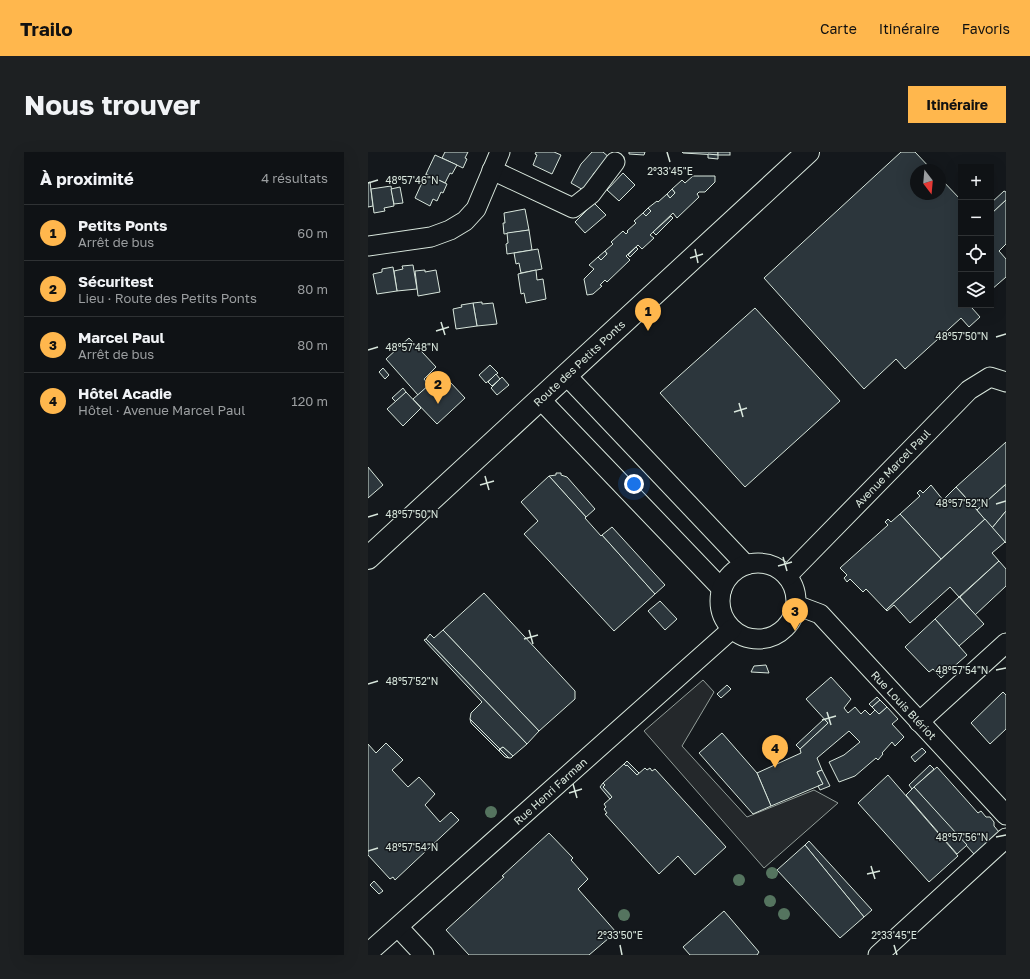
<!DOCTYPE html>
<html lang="fr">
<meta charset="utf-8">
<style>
:root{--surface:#0f1215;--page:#1d2022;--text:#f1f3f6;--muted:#9b9ea0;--line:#2f3234;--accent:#ffb74d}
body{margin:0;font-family:"Golos Text",sans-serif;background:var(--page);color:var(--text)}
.controls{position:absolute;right:12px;top:12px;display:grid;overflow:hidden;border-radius:0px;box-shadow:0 4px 16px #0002}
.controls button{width:36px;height:36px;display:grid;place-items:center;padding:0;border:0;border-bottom:1px solid var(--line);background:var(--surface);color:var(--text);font:20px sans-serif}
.compass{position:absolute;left:542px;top:12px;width:36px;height:36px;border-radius:50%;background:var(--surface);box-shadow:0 4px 16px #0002;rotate:164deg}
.you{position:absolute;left:266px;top:332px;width:14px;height:14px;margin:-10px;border:3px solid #fff;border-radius:50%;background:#1a73e8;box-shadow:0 0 0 6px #1a73e833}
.badge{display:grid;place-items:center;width:26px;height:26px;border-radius:50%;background:var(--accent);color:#111;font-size:13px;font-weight:700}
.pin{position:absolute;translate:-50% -33px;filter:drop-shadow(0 1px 2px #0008)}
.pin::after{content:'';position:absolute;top:21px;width:14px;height:12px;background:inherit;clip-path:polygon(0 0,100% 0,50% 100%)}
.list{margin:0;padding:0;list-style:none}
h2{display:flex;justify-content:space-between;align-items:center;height:52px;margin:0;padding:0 16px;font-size:17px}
h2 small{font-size:13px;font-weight:400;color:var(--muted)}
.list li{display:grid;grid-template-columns:26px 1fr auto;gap:12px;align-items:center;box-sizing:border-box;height:56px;padding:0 16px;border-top:1px solid var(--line)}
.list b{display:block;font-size:15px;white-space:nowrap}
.list p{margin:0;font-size:13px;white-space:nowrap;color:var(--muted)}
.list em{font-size:13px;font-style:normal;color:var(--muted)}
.icon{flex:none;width:22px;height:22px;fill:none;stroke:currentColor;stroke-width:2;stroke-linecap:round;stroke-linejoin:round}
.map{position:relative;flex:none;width:638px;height:803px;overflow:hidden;border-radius:0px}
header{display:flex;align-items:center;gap:24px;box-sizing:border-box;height:56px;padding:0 20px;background:var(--accent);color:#111}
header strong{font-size:19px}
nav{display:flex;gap:22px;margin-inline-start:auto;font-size:14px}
.intro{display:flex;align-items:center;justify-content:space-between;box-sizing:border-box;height:96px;padding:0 24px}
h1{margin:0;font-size:28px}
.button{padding:10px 18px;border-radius:0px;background:var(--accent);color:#111;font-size:14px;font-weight:700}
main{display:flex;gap:24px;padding:0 24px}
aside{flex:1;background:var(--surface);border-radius:0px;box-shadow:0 4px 16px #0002}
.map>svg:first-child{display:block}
.parking{fill:#24282b;stroke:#939e99}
.building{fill:#2c363c;stroke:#d8e6dc}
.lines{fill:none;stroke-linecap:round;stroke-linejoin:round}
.minor-casing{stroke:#d8e6dc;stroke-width:21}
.major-casing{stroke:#d8e6dc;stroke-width:24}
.minor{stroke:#14181c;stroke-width:19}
.major{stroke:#14181c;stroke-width:22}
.tree{fill:#55745f}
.ticks{fill:none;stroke:#d8e6dc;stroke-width:1.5}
.labels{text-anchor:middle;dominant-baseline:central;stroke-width:3;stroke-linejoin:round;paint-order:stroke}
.street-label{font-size:11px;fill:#d8e6dc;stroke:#14181c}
.ticks-label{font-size:10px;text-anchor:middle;fill:#d8e6dc;stroke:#14181c;stroke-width:3;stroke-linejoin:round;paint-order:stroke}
</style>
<header>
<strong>Trailo</strong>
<nav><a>Carte</a><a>Itinéraire</a><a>Favoris</a></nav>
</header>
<div class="intro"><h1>Nous trouver</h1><a class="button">Itinéraire</a></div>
<main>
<aside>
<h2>À proximité<small>4 résultats</small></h2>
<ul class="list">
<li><span class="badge">1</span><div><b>Petits Ponts</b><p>Arrêt de bus</p></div><em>60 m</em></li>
<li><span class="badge">2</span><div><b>Sécuritest</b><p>Lieu · Route des Petits Ponts</p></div><em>80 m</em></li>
<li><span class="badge">3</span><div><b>Marcel Paul</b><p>Arrêt de bus</p></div><em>80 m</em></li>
<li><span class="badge">4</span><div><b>Hôtel Acadie</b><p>Hôtel · Avenue Marcel Paul</p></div><em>120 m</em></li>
</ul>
</aside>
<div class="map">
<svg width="638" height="803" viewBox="0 0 638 803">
<rect width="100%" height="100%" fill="#14181c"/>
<!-- parking -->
<polygon class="parking" points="335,528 346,540 314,594 379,665 446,638 470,651 396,716 276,579"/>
<!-- building -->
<g class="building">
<polygon points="77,0 100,0 97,6 99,7 95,16 74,6"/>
<polygon points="168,0 186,0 193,3 184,22 165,13 169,3 167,2"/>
<polygon points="224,0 235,0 242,6 226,21 217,39 203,31 213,12"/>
<polygon points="261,0 277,0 276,3 261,2"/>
<polygon points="314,0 350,0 350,3 315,1"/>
<rect x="350" y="0" width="12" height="3"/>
<polygon points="533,0 547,0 564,18 548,18 548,42 572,42 572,26 593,48 593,153 607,153 604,156 612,165 601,175 593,166 537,217 528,207 496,237 396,126"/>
<polygon points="340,2 350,3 350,7 340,6"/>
<polygon points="67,3 89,13 84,22 82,21 77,31 58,22"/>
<polygon points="255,21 267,33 251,49 239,38"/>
<polygon points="58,22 79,32 75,41 73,40 69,49 65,47 62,54 47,46"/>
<polygon points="325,24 347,24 347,30 337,40 331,40 329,42 331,45 309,66 305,61 282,83 286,86 274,97 270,93 258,104 262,108 239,130 237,128 232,133 234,134 225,142 219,143 216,127 226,117 221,113 230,105 233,108 239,102 237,99 245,92 243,90 255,79 258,82 260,80 259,79 268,71 266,69 275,61 278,64 283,59 280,56 289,49 290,50 299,42 302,46 307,41 304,37 314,28 317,31"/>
<polygon points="2,30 5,54 0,55 0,31"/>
<polygon points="23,34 26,54 16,56 17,59 6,61 3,37"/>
<polygon points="32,35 35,51 26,52 23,37"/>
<polygon points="304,37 307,41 302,46 299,42"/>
<polygon points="636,39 638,40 638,48 623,62 623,51"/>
<polygon points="638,48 638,92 631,99 638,107 638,125 623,138 623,62"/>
<polygon points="226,51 238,63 217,81 207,70"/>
<polygon points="280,56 283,59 278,64 275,61"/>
<polygon points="157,57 161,78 136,82 135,71 137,71 136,61"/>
<polygon points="303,64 305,66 288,83 285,80"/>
<polygon points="161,78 164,98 139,102 138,92 140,91 139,81"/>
<polygon points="268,95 270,97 262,105 260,103"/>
<polygon points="170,97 174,117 153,121 151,111 148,112 146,101"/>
<polygon points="237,99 239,102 233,108 230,105"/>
<polygon points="45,113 49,137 29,139 26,119 35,117 34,114"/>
<polygon points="25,115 29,139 9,142 5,122 14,120 14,117"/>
<polygon points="57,118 57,120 68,118 72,140 50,144 47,119"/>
<polygon points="168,118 169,128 175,127 178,147 158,151 156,141 153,142 150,122"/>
<polygon points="114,150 114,152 125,151 129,172 109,174 105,151"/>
<polygon points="105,151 109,174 88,177 85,157 94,155 93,153"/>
<polygon points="387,156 472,249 377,335 292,241"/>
<polygon points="41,186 68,215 56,227 61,233 50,243 18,207"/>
<polygon points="122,213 130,221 118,231 111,223"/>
<polygon points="15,216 21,223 17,227 11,220"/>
<polygon points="128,222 132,227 124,234 120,230"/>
<polygon points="134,225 141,233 129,243 123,236"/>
<polygon points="78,226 82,230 69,242 66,238"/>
<polygon points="82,230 97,246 69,272 45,247 61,233 69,242"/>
<polygon points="35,236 38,240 28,250 24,246"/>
<polygon points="38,240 53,256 35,274 19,257"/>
<polygon points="638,290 638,332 609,358 588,335"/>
<polygon points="0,315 15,333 0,346"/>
<polygon points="188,321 193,321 193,323 199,325 227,357 218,365 181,324 188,323"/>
<polygon points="181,324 218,365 217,366 233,384 234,383 287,442 246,479 156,382 170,369 153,350"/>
<polygon points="563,333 575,348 588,335 617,367 573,407 532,362 552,344 549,341 552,338 555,341"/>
<polygon points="637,333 638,335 638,359 624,376 609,358"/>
<polygon points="638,359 638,391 624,376"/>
<polygon points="532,362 573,407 518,458 498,437 495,440 482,427 479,430 476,426 479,423 472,416 520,373 517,370 520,367 523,370"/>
<polygon points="617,367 637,390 624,401 631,409 591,445 582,435 542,471 526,453 519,459 518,458"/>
<polygon points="244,375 297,433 287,442 234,383"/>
<polygon points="631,409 638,417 638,434 607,463 592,445"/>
<polygon points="116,441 207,539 207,547 171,579 75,478"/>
<polygon points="591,445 616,472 591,494 567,467"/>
<polygon points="292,449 309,467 297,478 280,459"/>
<polygon points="567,467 599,503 573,526 565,517 561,520 537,495"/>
<polygon points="75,478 171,579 159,592 58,487 62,482 66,486"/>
<polygon points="58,487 159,592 145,604 135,595 132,597 102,567 103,561 114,550 56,488"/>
<polygon points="398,513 401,521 383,520 386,514"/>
<polygon points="463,525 483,547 476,556 480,561 487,555 493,562 497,558 502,563 507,558 511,562 519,555 530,567 524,572 536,585 527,594 524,590 514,601 515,602 510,608 508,606 487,624 471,630 461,610 476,603 492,590 481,579 449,606 454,618 449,620 455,632 403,654 389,621 433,601 432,597 460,571 438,547"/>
<polygon points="359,533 363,537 353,546 349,542"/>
<polygon points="635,540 638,543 638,577 622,592 603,571"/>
<polygon points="509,545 512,548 504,555 501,552"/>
<polygon points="512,548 519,555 511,562 504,555"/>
<polygon points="102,567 132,597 131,599 103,571"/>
<polygon points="456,567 460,571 432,597 428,593"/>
<polygon points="354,581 389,621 403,654 385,662 331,601"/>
<polygon points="18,591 35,608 24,618 40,635 51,625 67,642 57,653 72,670 83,660 91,668 27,728 25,725 22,727 0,703 0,592 8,601"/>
<polygon points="135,595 145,604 143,606 141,606 132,597"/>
<polygon points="554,596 558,600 547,610 543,605"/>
<polygon points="132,597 141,606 137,605 131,599"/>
<polygon points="259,609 271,621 269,623 259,613 258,614 256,612"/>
<polygon points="256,612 258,614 259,613 269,623 277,616 279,618 282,616 284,619 287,617 358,695 327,723 310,704 291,722 237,662 239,661 236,657 238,655 236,652 244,645 235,635 237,633 235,631"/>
<polygon points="562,613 566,617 544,637 541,633"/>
<polygon points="569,615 610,661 613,659 618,665 622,665 626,670 626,674 631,680 606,702 546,635"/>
<polygon points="454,618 462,634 452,638 450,634 455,632 449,620"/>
<polygon points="520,623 590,704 561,730 490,651"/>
<polygon points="235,631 237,633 235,635 244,645 242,647 232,635"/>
<polygon points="546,635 599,693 589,702 538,643"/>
<polygon points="181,681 205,706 203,708 220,727 210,737 248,780 221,803 101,803 78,778 136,725 134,724"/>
<polygon points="441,689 504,758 496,765 437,693"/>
<polygon points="437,693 496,765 472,786 409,718"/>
<polygon points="6,729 15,739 11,742 2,733"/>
<polygon points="356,759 391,800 389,803 322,803 315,795"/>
</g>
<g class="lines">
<!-- minor casing -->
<g class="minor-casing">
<g id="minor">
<polyline points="124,18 205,56 223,42 247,10"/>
<polyline points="0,94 63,85 82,78 97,69 108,57 132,0"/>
<polyline points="198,223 378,413"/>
<polyline points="172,247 354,437"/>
<circle cx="390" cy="449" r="38"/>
<polyline points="419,424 601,238 622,225 638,230"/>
<polyline points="428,453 452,462 638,663"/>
<polyline points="551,570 638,491"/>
<polyline points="30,775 56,803"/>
<polyline points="0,801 364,477"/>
<polyline points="510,803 638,686"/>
</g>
</g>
<!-- major casing -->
<g class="major-casing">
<polyline id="major" points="0,406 440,0"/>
</g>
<!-- minor -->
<use href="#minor" class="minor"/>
<!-- major -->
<use href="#major" class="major"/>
</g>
<!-- trees -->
<g class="tree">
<circle cx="123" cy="660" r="6"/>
<circle cx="404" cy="721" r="6"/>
<circle cx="371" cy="728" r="6"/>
<circle cx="402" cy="749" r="6"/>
<circle cx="416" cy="762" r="6"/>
<circle cx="256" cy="763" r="6"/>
</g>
<!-- ticks -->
<path class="ticks" d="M299,0L302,10M0,31L10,28M327,97L330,111M322,106L335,102M73,170L77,183M68,179L81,175M628,185L638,182M0,198L10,195M371,251L375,265M366,260L379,256M117,324L121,338M112,333L126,329M628,352L638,349M0,365L10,362M415,405L419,419M410,414L424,410M161,478L165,492M156,487L170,483M628,518L638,516M0,532L10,529M459,560L463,573M454,568L468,564M205,632L209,646M201,641L214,637M628,685L638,683M0,699L10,696M503,714L507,727M499,722L512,719M252,793L254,803M526,793L529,803"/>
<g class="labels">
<!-- street labels -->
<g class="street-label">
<text transform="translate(211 211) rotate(-43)">Route des Petits Ponts</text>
<text transform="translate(524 316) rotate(-46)">Avenue Marcel Paul</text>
<text transform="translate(536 553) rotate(47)">Rue Louis Blériot</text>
<text transform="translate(182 639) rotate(-42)">Rue Henri Farman</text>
</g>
</g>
<g class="ticks-label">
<text x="302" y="23">2°33'45"E</text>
<text x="44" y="32">48°57'46"N</text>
<text x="594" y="188">48°57'50"N</text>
<text x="44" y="199">48°57'48"N</text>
<text x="594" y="355">48°57'52"N</text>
<text x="44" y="366">48°57'50"N</text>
<text x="594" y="522">48°57'54"N</text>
<text x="44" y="533">48°57'52"N</text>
<text x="594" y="689">48°57'56"N</text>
<text x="44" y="699">48°57'54"N</text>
<text x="252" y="787">2°33'50"E</text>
<text x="526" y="787">2°33'45"E</text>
</g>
</svg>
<div class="controls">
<button>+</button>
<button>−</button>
<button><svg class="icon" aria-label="locate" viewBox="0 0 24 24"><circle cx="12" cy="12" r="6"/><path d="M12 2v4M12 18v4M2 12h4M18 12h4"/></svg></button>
<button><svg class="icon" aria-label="layers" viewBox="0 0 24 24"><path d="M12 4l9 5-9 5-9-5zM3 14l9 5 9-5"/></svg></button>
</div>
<svg class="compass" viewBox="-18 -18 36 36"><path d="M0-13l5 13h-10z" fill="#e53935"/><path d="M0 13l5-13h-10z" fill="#9b9ea0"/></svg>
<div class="you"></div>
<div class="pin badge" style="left:280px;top:179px">1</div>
<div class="pin badge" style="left:70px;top:252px">2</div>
<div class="pin badge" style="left:427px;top:479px">3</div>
<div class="pin badge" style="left:407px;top:616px">4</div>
</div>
</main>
